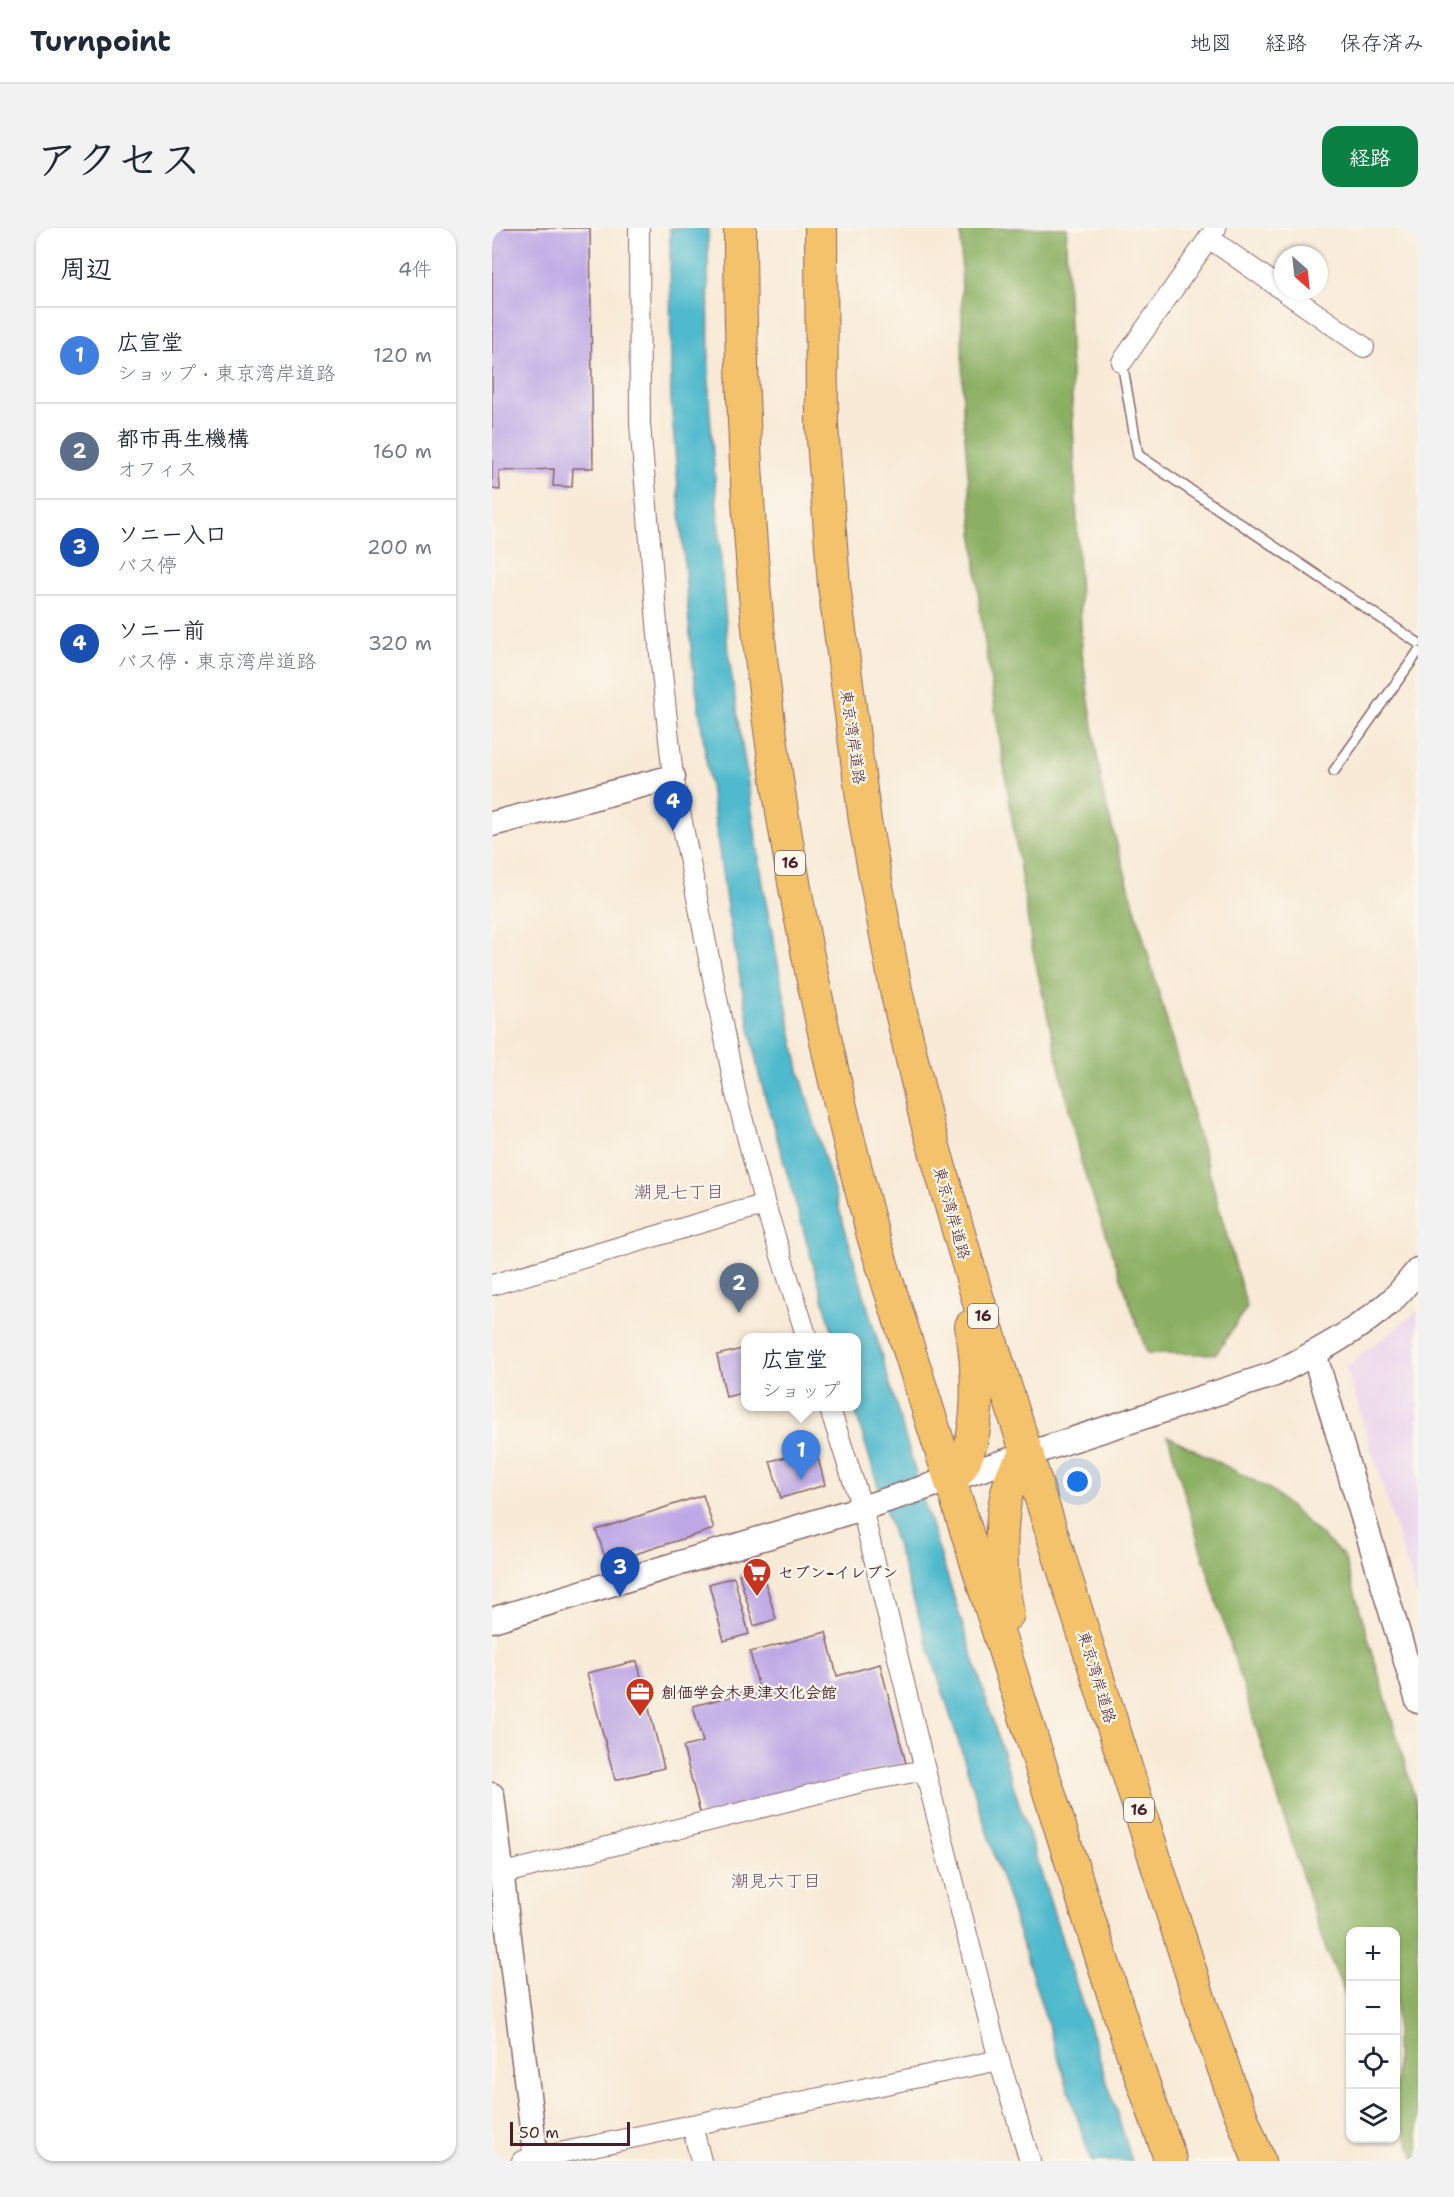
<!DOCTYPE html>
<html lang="ja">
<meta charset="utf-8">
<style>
:root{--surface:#fff;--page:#f2f2f3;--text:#1f2937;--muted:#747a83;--line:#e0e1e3;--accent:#0b8043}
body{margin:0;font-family:"Shantell Sans","Klee One",sans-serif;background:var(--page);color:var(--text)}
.controls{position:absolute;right:18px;bottom:18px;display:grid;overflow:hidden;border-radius:12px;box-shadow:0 2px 4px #0004}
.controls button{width:54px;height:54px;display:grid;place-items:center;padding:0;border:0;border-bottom:2px solid var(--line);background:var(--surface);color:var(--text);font:30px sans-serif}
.compass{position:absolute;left:782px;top:18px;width:54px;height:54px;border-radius:50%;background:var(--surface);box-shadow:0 2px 4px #0004;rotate:153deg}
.scale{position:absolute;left:18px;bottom:15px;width:120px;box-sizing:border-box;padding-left:6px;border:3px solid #4a1f2b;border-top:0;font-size:16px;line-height:21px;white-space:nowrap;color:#4a1f2b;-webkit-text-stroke:4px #fbf7ec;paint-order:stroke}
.you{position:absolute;left:586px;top:1254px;width:21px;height:21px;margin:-15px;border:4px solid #fff;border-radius:50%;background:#1a73e8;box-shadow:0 0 0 9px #1a73e833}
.badge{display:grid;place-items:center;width:39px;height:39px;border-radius:50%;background:var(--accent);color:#fff;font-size:20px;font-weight:700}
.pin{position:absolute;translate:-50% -50px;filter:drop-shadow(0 2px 3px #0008)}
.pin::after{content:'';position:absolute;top:32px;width:21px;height:18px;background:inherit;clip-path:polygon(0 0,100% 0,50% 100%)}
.popup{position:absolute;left:249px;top:1105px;width:120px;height:78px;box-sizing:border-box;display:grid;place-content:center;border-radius:12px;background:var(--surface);filter:drop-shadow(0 2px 4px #0005);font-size:20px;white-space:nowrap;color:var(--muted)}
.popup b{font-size:22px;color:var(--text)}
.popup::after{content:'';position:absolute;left:50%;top:100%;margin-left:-12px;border:12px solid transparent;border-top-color:var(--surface)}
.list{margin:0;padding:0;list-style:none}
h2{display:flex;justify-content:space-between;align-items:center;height:78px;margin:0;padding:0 24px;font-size:26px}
h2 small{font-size:20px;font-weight:400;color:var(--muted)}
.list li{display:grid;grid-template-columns:39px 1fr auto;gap:18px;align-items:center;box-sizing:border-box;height:96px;padding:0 24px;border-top:2px solid var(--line)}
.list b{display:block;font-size:22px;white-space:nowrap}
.list p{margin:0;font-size:20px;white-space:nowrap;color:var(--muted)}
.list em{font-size:20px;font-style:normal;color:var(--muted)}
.icon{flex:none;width:33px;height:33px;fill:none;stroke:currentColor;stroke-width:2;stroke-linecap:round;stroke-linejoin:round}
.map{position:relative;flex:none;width:926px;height:1933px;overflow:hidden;border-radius:18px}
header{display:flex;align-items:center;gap:36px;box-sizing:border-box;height:84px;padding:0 30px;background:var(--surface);border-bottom:2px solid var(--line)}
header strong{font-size:28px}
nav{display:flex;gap:33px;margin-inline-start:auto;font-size:21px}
.intro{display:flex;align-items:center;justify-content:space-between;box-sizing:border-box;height:144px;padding:0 36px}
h1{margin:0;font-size:42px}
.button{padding:15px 27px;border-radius:18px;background:var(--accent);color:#fff;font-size:21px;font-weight:700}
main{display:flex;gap:36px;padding:0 36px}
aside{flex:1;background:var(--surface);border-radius:18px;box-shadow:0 2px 4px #0004}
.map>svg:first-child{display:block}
.built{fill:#e9d2ed}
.forest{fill:#8cb064;stroke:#6b6848;stroke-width:1.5}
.water{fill:#50bacd;stroke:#4d6c7c;stroke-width:1.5}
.building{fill:#bea8e5}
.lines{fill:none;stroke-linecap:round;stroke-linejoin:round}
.service-casing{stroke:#876667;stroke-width:12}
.minor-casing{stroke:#876667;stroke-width:22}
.tertiary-casing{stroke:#876667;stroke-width:27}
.trunk-casing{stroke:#876667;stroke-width:34}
.service{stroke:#fff;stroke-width:9}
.minor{stroke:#fff;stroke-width:20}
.tertiary{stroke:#fff;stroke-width:24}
.trunk{stroke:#f3c26a;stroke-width:32}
.labels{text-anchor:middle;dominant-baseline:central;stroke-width:4.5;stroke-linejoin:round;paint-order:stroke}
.shield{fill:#fbf7ec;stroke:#7f6065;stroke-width:1.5}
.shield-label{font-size:15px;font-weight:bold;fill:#4a1f2b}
.street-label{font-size:16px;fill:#4a1f2b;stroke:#fbf7ec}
.poi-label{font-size:16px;font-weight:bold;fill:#4a1f2b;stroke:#fbf7ec;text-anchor:start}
.neighbourhood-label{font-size:18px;fill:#734f6c;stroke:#fbf7ec}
</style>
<header>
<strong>Turnpoint</strong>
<nav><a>地図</a><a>経路</a><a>保存済み</a></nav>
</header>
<div class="intro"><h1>アクセス</h1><a class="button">経路</a></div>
<main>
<aside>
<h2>周辺<small>4件</small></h2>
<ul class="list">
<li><span class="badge" style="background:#3f7fe0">1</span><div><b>広宣堂</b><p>ショップ · 東京湾岸道路</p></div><em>120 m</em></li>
<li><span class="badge" style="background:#5c6f8a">2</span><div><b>都市再生機構</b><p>オフィス</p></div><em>160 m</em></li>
<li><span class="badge" style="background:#1a4fb4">3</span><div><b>ソニー入口</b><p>バス停</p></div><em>200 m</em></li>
<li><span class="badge" style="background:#1a4fb4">4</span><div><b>ソニー前</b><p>バス停 · 東京湾岸道路</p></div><em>320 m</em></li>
</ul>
</aside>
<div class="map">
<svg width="926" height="1933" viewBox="0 0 926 1933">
<rect width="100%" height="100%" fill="#fbf7ec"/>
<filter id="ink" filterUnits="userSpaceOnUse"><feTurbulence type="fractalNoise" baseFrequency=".0167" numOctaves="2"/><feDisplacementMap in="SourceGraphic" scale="12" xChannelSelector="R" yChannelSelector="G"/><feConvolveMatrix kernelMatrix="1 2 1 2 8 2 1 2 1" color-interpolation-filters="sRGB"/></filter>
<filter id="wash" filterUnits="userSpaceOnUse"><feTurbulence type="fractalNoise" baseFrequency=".008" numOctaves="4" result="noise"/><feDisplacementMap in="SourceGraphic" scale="24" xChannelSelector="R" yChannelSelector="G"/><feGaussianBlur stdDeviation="1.35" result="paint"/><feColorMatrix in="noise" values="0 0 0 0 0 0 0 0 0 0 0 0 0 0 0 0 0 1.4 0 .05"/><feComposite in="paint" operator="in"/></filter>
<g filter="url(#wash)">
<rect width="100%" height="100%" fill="#f8ead7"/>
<!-- built -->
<polygon class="built" points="926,1083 926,1373 854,1139"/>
<!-- forest -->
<g class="forest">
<polygon points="469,0 575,0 574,17 590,424 611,566 755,1079 724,1126 655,1125 589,934 540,719 488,384 471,186"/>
<polygon points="676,1208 778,1261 852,1328 926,1580 926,1933 924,1933 904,1885 904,1704 858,1704 858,1778 830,1711 710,1326"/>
</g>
<!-- water -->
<polygon class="water" points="178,0 216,0 217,173 236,423 274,675 307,842 435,1284 640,1933 599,1933 398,1297 362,1179 364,1178 364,1110 342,1109 267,847 236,686 200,431 179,173"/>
<g id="blocks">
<!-- building -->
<g class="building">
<polygon points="0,0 98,0 101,240 81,240 80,259 61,258 62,241 7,243 8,262 0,261"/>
<polygon points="254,1120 254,1164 234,1169 225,1127"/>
<polygon points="324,1222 333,1257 289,1270 278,1233"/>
<polygon points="211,1267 222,1301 115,1335 104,1302"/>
<polygon points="269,1340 284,1391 262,1398 247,1346"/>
<polygon points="242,1349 257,1406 232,1413 217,1356"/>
<polygon points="334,1404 345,1448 388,1436 414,1535 209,1588 191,1519 211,1514 201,1478 267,1461 258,1424"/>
<polygon points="145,1433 172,1540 123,1552 95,1445"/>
</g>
</g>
</g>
<g filter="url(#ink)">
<use href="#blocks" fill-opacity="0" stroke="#876667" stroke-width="1.5"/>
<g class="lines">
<!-- service casing -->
<g class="service-casing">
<g id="service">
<polyline points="630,134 646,227 926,415"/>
<polyline points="842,543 926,424"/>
</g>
</g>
<!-- minor casing -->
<g class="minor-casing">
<g id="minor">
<polyline points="147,0 148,196 166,407 181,549 244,866 273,977 315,1110"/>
<polyline points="717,10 791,62"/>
<polyline points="792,63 872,119"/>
<polyline points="630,134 724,0"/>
<polyline points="0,1057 245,984 273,977"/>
<polyline points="337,1178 370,1280 433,1542 507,1832 538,1933"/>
<polyline points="9,1646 373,1553 433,1542"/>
<polyline points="200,1897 209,1933"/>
<polyline points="30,1933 507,1832"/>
</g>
</g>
<!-- tertiary casing -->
<g class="tertiary-casing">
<g id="tertiary">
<polyline points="0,596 181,549"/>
<polyline points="822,1125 926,1473"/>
<path d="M0,1392L370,1280L783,1146C823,1125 865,1103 898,1074C908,1065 917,1053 926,1042"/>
<polyline points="0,1567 44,1933"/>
</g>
</g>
<!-- trunk casing -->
<g class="trunk-casing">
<g id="trunk">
<path d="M248,0C248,144 254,287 269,430C291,625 331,818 381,1008L600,1700L636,1812L679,1933"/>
<polyline points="329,0 330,198 342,357 373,593 404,762 433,888 488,1078 708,1773 740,1864 767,1933"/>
<path d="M458,1252C462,1248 467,1243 470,1238C490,1203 486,1136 479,1098"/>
<path d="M516,1386C508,1347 505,1284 521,1246C524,1239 531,1233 536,1228"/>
</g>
</g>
<!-- service -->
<use href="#service" class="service"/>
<!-- minor -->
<use href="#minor" class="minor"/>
<!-- tertiary -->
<use href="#tertiary" class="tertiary"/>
<!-- trunk -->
<use href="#trunk" class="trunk"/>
</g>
</g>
<!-- icons -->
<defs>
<g id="supermarket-pin" transform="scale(1.5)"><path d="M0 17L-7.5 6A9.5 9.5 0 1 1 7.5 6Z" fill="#c8321e" stroke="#fbf7ec"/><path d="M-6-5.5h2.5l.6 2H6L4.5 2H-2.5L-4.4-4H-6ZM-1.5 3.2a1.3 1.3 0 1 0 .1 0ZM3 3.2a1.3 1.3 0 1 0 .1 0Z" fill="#fff"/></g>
<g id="office-pin" transform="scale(1.5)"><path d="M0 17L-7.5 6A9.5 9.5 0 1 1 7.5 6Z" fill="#c8321e" stroke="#fbf7ec"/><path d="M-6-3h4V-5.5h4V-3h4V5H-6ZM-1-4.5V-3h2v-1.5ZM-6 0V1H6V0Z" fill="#fff"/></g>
</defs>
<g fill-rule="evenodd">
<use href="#supermarket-pin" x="265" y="1344"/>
<use href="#office-pin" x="148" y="1464"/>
</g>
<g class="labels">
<!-- shield labels -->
<g class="shield">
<rect x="283" y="623" width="30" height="24" rx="4.5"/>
<rect x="476" y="1076" width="30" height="24" rx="4.5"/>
<rect x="632" y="1570" width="30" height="24" rx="4.5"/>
</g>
<g class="shield-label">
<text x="298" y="635">16</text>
<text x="491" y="1088">16</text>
<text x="647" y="1582">16</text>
</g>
<!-- street labels -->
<g class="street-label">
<text transform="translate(361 509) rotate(82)">東京湾岸道路</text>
<text transform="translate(460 985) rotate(74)">東京湾岸道路</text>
<text transform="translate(605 1449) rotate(73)">東京湾岸道路</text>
</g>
<!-- poi labels -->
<g class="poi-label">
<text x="286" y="1344">セブン-イレブン</text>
<text x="169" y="1464">創価学会木更津文化会館</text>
</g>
<!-- neighbourhood labels -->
<g class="neighbourhood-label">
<text x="187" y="964">潮見七丁目</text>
<text x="284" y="1653">潮見六丁目</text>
</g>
</g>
</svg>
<div class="controls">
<button>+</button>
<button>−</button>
<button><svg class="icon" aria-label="locate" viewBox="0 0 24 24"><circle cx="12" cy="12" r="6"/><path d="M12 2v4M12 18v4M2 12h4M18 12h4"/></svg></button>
<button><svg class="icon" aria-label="layers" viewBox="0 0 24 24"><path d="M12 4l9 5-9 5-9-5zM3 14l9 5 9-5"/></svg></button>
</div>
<svg class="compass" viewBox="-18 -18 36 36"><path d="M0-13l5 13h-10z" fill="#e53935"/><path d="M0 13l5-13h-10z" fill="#747a83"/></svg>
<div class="scale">50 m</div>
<div class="you"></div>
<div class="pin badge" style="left:309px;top:1252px;background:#3f7fe0">1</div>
<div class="popup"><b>広宣堂</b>ショップ</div>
<div class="pin badge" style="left:247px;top:1085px;background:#5c6f8a">2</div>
<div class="pin badge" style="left:128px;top:1369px;background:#1a4fb4">3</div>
<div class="pin badge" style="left:181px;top:603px;background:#1a4fb4">4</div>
</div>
</main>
